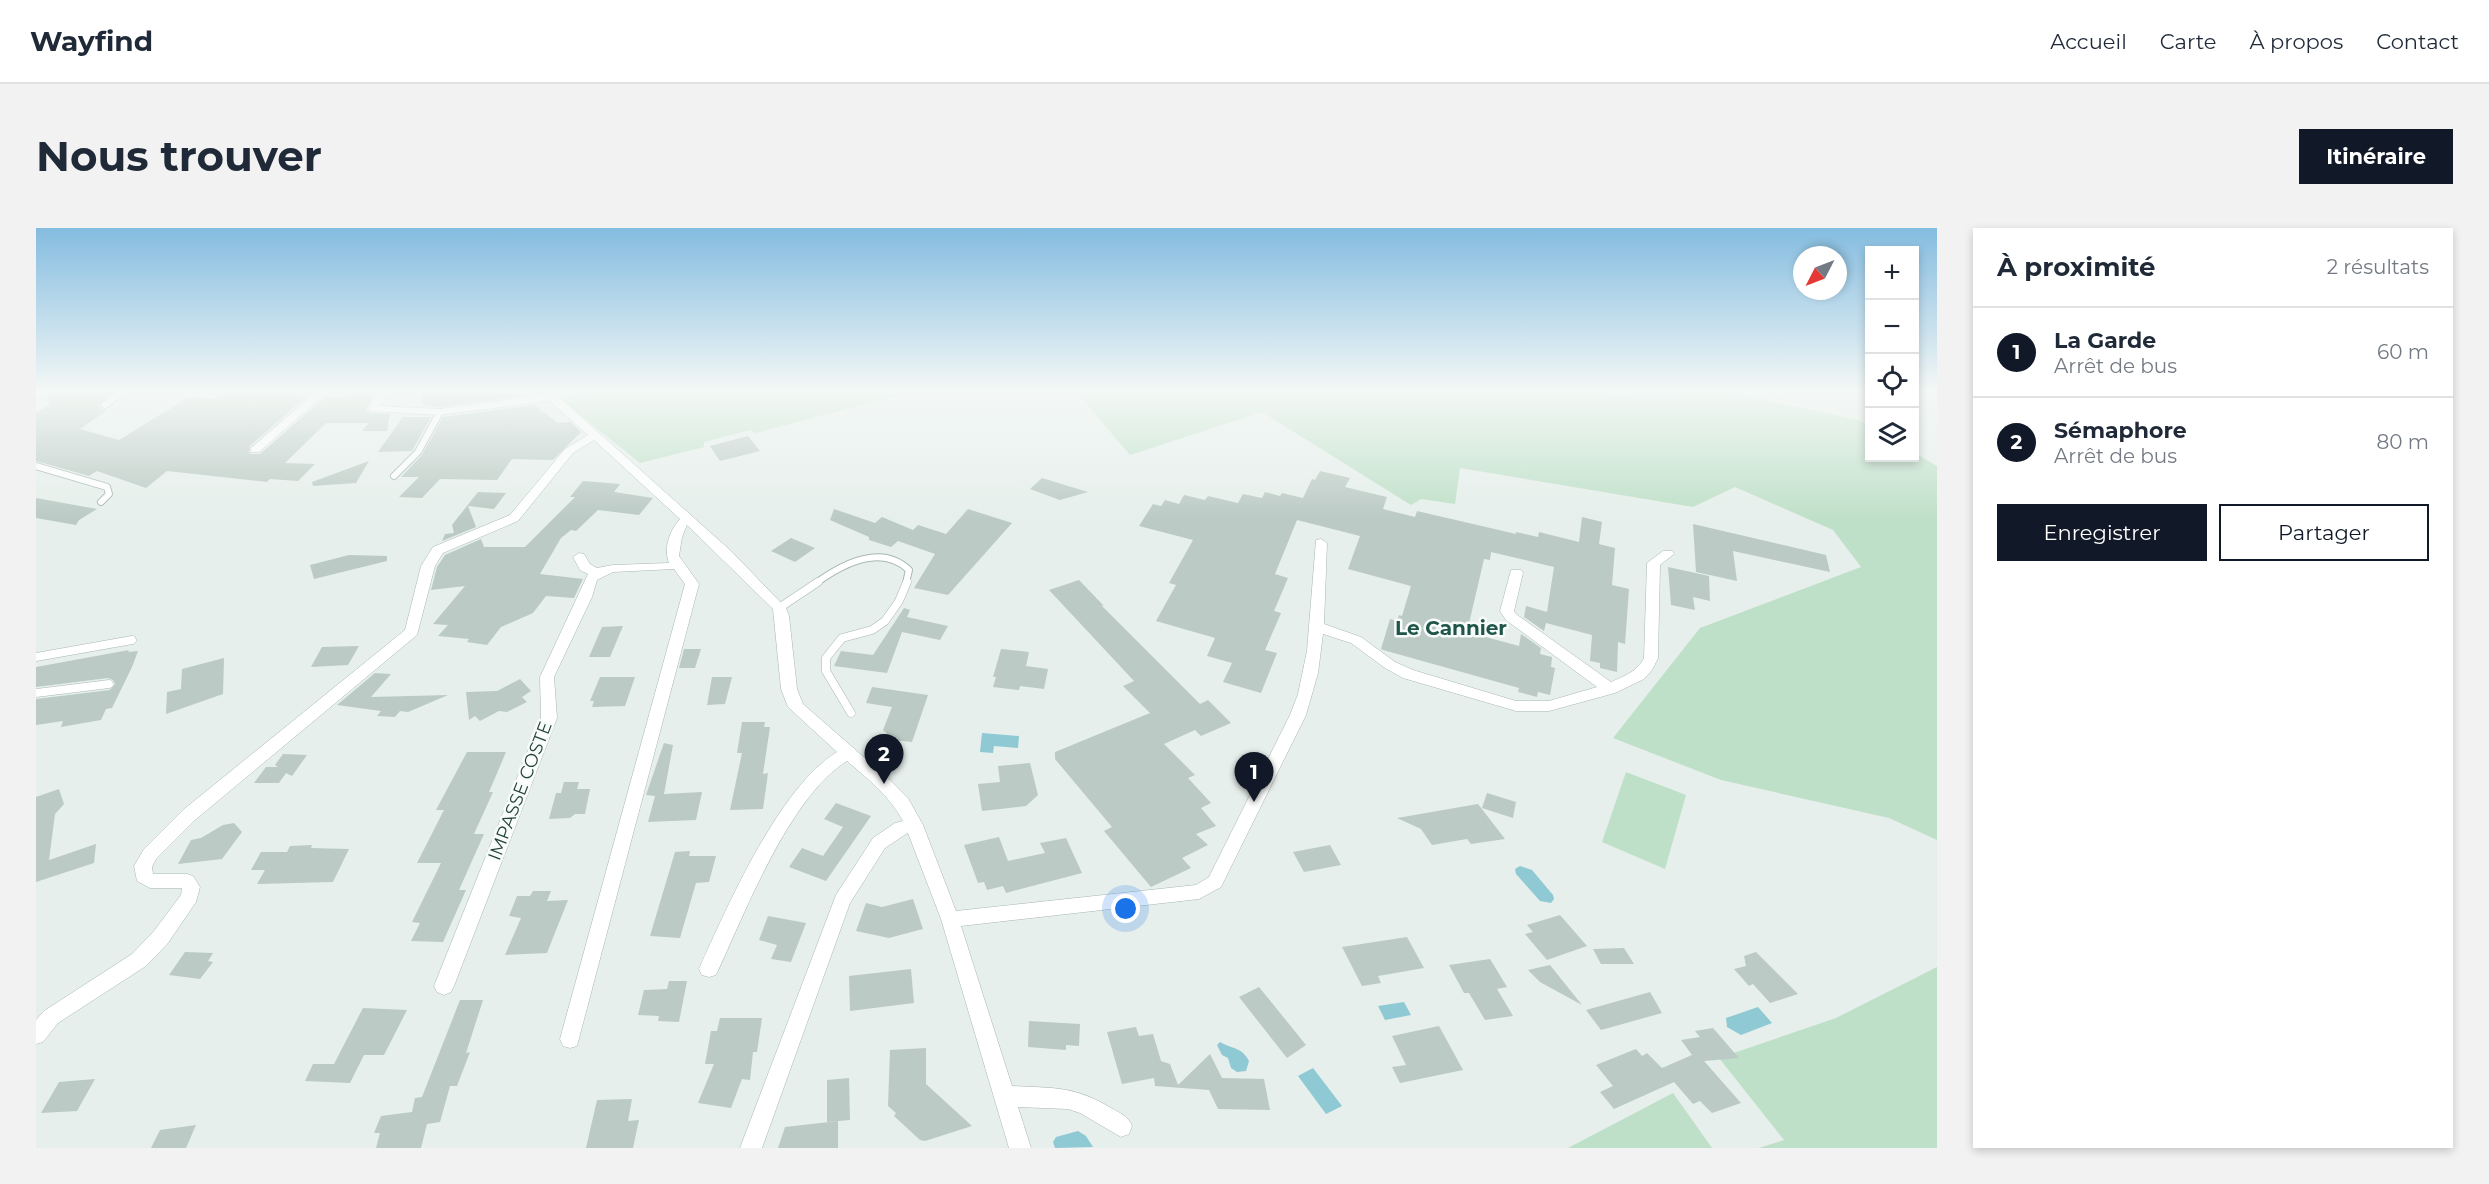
<!DOCTYPE html>
<html lang="fr">
<meta charset="utf-8">
<style>
:root{--surface:#fff;--page:#f2f2f3;--text:#1f2937;--muted:#747a83;--line:#e0e1e3;--accent:#111827}
body{margin:0;font-family:Montserrat,sans-serif;background:var(--page);color:var(--text)}
.controls{position:absolute;right:18px;top:18px;display:grid;overflow:hidden;border-radius:0px;box-shadow:0 3px 9px #0003}
.controls button{width:54px;height:54px;display:grid;place-items:center;padding:0;border:0;border-bottom:2px solid var(--line);background:var(--surface);color:var(--text);font:30px sans-serif}
.compass{position:absolute;left:1757px;top:18px;width:54px;height:54px;border-radius:50%;background:var(--surface);box-shadow:0 3px 9px #0003;rotate:228deg}
.you{position:absolute;left:1090px;top:681px;width:21px;height:21px;margin:-15px;border:4px solid #fff;border-radius:50%;background:#1a73e8;box-shadow:0 0 0 9px #1a73e833}
.badge{display:grid;place-items:center;width:39px;height:39px;border-radius:50%;background:var(--accent);color:#fff;font-size:20px;font-weight:700}
.pin{position:absolute;translate:-50% -50px;filter:drop-shadow(0 2px 3px #0008)}
.pin::after{content:'';position:absolute;top:32px;width:21px;height:18px;background:inherit;clip-path:polygon(0 0,100% 0,50% 100%)}
.list{margin:0;padding:0;list-style:none}
h2{display:flex;justify-content:space-between;align-items:center;height:78px;margin:0;padding:0 24px;font-size:26px}
h2 small{font-size:20px;font-weight:400;color:var(--muted)}
.list li{display:grid;grid-template-columns:39px 1fr auto;gap:18px;align-items:center;box-sizing:border-box;height:90px;padding:0 24px;border-top:2px solid var(--line)}
.list b{display:block;font-size:22px;white-space:nowrap}
.list p{margin:0;font-size:20px;white-space:nowrap;color:var(--muted)}
.list em{font-size:20px;font-style:normal;color:var(--muted)}
.actions{display:flex;gap:12px;padding:18px 24px}
.actions a{flex:1;padding:14px 0;border:2px solid var(--accent);border-radius:0px;text-align:center;font-size:21px;color:var(--accent)}
.actions .main{background:var(--accent);color:#fff}
.icon{flex:none;width:33px;height:33px;fill:none;stroke:currentColor;stroke-width:2;stroke-linecap:round;stroke-linejoin:round}
.map{position:relative;flex:none;width:1901px;height:920px;overflow:hidden;border-radius:0px}
header{display:flex;align-items:center;gap:36px;box-sizing:border-box;height:84px;padding:0 30px;background:var(--surface);border-bottom:2px solid var(--line)}
header strong{font-size:28px}
nav{display:flex;gap:33px;margin-inline-start:auto;font-size:21px}
.intro{display:flex;align-items:center;justify-content:space-between;box-sizing:border-box;height:144px;padding:0 36px}
h1{margin:0;font-size:42px}
.button{padding:15px 27px;border-radius:0px;background:var(--accent);color:#fff;font-size:21px;font-weight:700}
main{display:flex;gap:36px;padding:0 36px}
aside{flex:1;background:var(--surface);border-radius:0px;box-shadow:0 3px 9px #0003}
.map>svg:first-child{display:block}
.green{fill:#bfe0c8}
.water{fill:#8ec9d4}
.building{fill:#bbcac4}
.lines{fill:none;stroke-linecap:round;stroke-linejoin:round}
.service-far1-casing{stroke:#a8b8b2;stroke-width:8}
.service-casing{stroke:#a8b8b2;stroke-width:9}
.minor-casing{stroke:#a8b8b2;stroke-width:1}
.tertiary-casing{stroke:#a8b8b2;stroke-width:2}
.service-far1{stroke:#fff;stroke-width:6}
.service{stroke:#fff;stroke-width:8}
.minor{fill:#fff;fill-rule:evenodd}
.tertiary{fill:#fff;fill-rule:evenodd}
.labels{text-anchor:middle;dominant-baseline:central;stroke-width:5;stroke-linejoin:round;paint-order:stroke}
.street-label{font-size:18px;fill:#24423a;stroke:#f7fbf9}
.neighbourhood-label{font-size:20px;font-weight:bold;fill:#1f5548;stroke:#f7fbf9}
</style>
<header>
<strong>Wayfind</strong>
<nav><a>Accueil</a><a>Carte</a><a>À propos</a><a>Contact</a></nav>
</header>
<div class="intro"><h1>Nous trouver</h1><a class="button">Itinéraire</a></div>
<main>
<div class="map">
<svg width="1901" height="920" viewBox="0 0 1901 920">
<rect width="100%" height="100%" fill="#e6efeb"/>
<!-- green -->
<g class="green">
<polygon points="562,162 883,162 719,205 714,202 668,214 668,219 604,235 524,171"/>
<polygon points="1034,162 1573,162 1565,168 1689,164 1823,192 1833,198 1834,230 1878,230 1879,225 1901,238 1901,612 1853,590 1685,552 1577,510 1664,400 1825,339 1797,302 1699,259 1657,279 1424,240 1419,276 1385,271 1375,277 1226,184 1094,227 1044,168"/>
<polygon points="1590,544 1650,567 1629,641 1566,614"/>
<polygon points="1901,739 1901,920 1723,920 1748,912 1683,830 1800,790"/>
<polygon points="1637,865 1676,920 1532,920"/>
</g>
<!-- water -->
<g class="water">
<polygon points="946,505 983,508 982,520 958,518 957,525 944,524"/>
<polygon points="1484,638 1496,642 1517,667 1518,671 1515,675 1504,673 1480,646 1479,641"/>
<polygon points="1368,774 1375,787 1349,792 1342,778"/>
<polygon points="1722,779 1736,795 1705,807 1691,799 1690,790"/>
<path d="M1184,814C1196,821 1206,819 1213,833L1210,843L1201,844L1195,840L1192,830L1186,827L1181,817Z"/>
<polygon points="1277,840 1306,878 1290,886 1262,848"/>
<polygon points="1042,903 1050,908 1057,919 1019,920 1017,914 1020,909"/>
</g>
<!-- building -->
<g class="building">
<polygon points="38,162 78,163 64,176 65,181 71,182 44,201 83,212 153,169 179,171 192,162 265,164 260,168 271,168 214,218 213,224 215,226 224,226 289,169 310,169 315,164 322,165 325,162 340,162 330,182 335,185 354,186 351,203 326,203 333,195 290,195 249,235 279,236 262,253 234,251 231,254 131,243 110,260 61,243 53,248 0,233 0,185 14,176 9,167 21,164 32,165"/>
<polygon points="386,162 478,162 485,168 404,179 387,178"/>
<polygon points="498,177 522,195 535,194 545,204 517,232 476,231 461,252 404,251 386,270 363,269 383,249 365,249 386,227 407,189"/>
<polygon points="367,189 395,189 376,223 342,224"/>
<polygon points="712,208 724,223 684,233 674,218"/>
<polygon points="333,233 320,255 277,258 276,254"/>
<polygon points="1284,243 1314,250 1309,259 1351,269 1347,281 1379,289 1381,283 1480,306 1480,304 1502,309 1503,304 1543,314 1546,289 1566,294 1563,316 1579,320 1576,357 1593,361 1589,416 1582,414 1581,444 1564,440 1564,435 1554,433 1556,407 1510,395 1508,403 1488,389 1490,378 1511,384 1518,339 1455,324 1454,332 1448,331 1431,404 1483,418 1485,406 1505,420 1504,426 1516,429 1515,439 1519,440 1514,467 1502,464 1501,469 1482,464 1483,460 1347,422 1345,421 1354,391 1361,393 1363,387 1366,388 1375,358 1312,341 1324,308 1261,292 1239,346 1252,350 1238,383 1245,385 1229,422 1241,425 1225,465 1187,454 1196,435 1171,428 1179,410 1120,393 1140,357 1133,355 1157,312 1103,298 1117,276 1125,278 1129,272 1143,276 1148,267 1169,272 1172,268 1202,275 1207,266 1226,270 1229,264 1244,268 1246,265 1267,270 1276,251 1279,252"/>
<polygon points="1006,250 1052,264 1024,272 994,261"/>
<polygon points="547,253 584,256 578,264 617,270 603,287 562,282 540,303 535,302 525,310 504,346 547,351 538,370 510,368 497,385 465,399 451,417 431,414 433,411 402,408 412,397 397,396 429,358 395,362 401,339 409,327 445,311 448,319 489,319 539,269 534,269"/>
<polygon points="442,264 470,265 458,281 432,278 440,299 406,313 409,306 418,305 416,297"/>
<polygon points="0,270 61,281 43,292 40,297 0,290"/>
<polygon points="798,281 839,295 846,289 877,302 882,297 910,306 932,281 976,295 912,367 878,360 899,326 862,313 855,319 833,312 833,309 794,292"/>
<polygon points="1657,296 1790,327 1794,344 1697,323 1701,353 1660,344"/>
<polygon points="755,310 779,320 759,334 735,323"/>
<polygon points="313,327 351,328 351,333 278,351 274,337"/>
<polygon points="1632,339 1673,348 1674,373 1657,369 1659,382 1635,377"/>
<polygon points="1043,352 1068,378 1065,377 1164,476 1172,472 1195,495 1165,508 1159,502 1128,516 1159,547 1152,550 1175,575 1165,580 1180,598 1160,606 1172,617 1146,630 1155,640 1115,659 1068,603 1076,599 1019,531 1019,524 1114,485 1087,458 1098,453 1013,362"/>
<polygon points="868,380 874,382 871,389 912,398 904,412 866,404 851,445 798,438 805,423 837,427"/>
<polygon points="587,398 574,429 553,429 566,399"/>
<polygon points="323,418 312,437 275,439 286,419"/>
<polygon points="648,421 665,421 659,440 643,440"/>
<polygon points="965,421 993,424 990,438 1012,441 1008,461 984,458 983,462 957,459 960,449 957,449"/>
<polygon points="93,422 92,424 102,423 96,439 76,480 70,481 65,492 25,499 27,493 0,497 0,471 74,462 79,456 77,452 72,450 0,459 0,439"/>
<polygon points="188,430 187,466 130,486 131,464 145,461 146,441"/>
<polygon points="339,445 355,446 335,469 412,467 372,484 364,483 359,489 341,488 345,483 301,477"/>
<polygon points="564,449 599,449 589,478 556,479 558,473 554,473"/>
<polygon points="676,449 696,449 689,476 671,477"/>
<polygon points="484,451 495,463 486,469 491,474 471,484 463,483 444,493 439,488 433,492 430,464 461,463"/>
<polygon points="836,459 892,467 876,514 858,512 847,502 856,479 830,475"/>
<polygon points="706,494 729,494 728,499 734,499 727,546 732,545 727,581 694,582 706,525 701,525"/>
<polygon points="628,515 637,517 628,566 666,564 660,592 612,594 619,568 610,567"/>
<polygon points="431,524 470,524 453,564 457,564 438,606 448,606 423,662 430,662 407,714 375,713 384,695 376,694 405,635 381,635 408,582 400,582"/>
<polygon points="247,526 271,527 256,548 250,545 243,555 218,555 230,539 242,539 239,537"/>
<polygon points="994,535 1002,567 990,578 946,583 942,556 964,554 962,538"/>
<polygon points="528,554 543,554 541,561 554,561 549,586 539,586 534,590 513,591 520,565 525,565"/>
<polygon points="23,561 28,576 19,586 13,632 60,616 58,635 0,654 0,569"/>
<polygon points="1451,565 1480,574 1477,590 1446,580"/>
<polygon points="800,575 835,588 790,653 753,639 766,620 787,628 807,599 788,591"/>
<polygon points="1442,576 1469,611 1435,616 1431,611 1396,617 1385,601 1361,590"/>
<polygon points="198,595 206,604 186,631 142,636 155,612 165,610 187,597"/>
<polygon points="963,609 972,633 1009,625 1004,615 1030,610 1046,645 970,665 967,658 951,662 948,654 942,655 928,617"/>
<polygon points="276,617 275,620 313,621 297,654 221,656 229,642 215,642 225,624 251,624 254,618"/>
<polygon points="1294,617 1305,637 1268,644 1257,624"/>
<polygon points="654,623 653,628 680,628 673,654 660,655 644,710 614,708 639,624"/>
<polygon points="497,663 515,663 511,673 532,672 511,725 469,727 485,690 473,688 481,668 494,668"/>
<polygon points="877,671 887,701 853,710 820,703 830,675 846,679"/>
<polygon points="1524,687 1551,718 1511,732 1489,706 1497,704 1491,697"/>
<polygon points="732,688 770,695 755,734 735,731 741,717 723,712"/>
<polygon points="1371,709 1388,740 1342,748 1345,755 1326,758 1306,719"/>
<polygon points="1588,720 1598,736 1565,736 1557,721"/>
<polygon points="149,724 177,725 172,733 177,734 164,751 133,747"/>
<polygon points="1720,724 1762,766 1734,775 1717,756 1713,758 1698,741 1710,738 1708,728"/>
<polygon points="1454,731 1471,759 1461,761 1477,788 1449,792 1433,765 1428,765 1413,737"/>
<polygon points="1514,737 1546,777 1504,754 1492,742"/>
<polygon points="875,741 878,775 814,783 813,748"/>
<polygon points="633,753 651,753 643,794 622,793 623,788 602,787 608,762 631,761"/>
<polygon points="1223,759 1270,817 1251,830 1203,769"/>
<polygon points="1614,764 1626,785 1565,802 1550,782"/>
<polygon points="424,772 447,772 430,825 434,824 421,858 414,858 404,894 391,896 385,920 340,920 344,905 338,905 345,888 376,884 379,870 386,869"/>
<polygon points="327,780 371,782 348,827 328,827 314,855 269,853 277,836 298,836"/>
<polygon points="684,790 726,790 721,824 717,824 714,852 706,851 695,880 662,875 678,836 669,836 675,803 681,803"/>
<polygon points="993,793 1044,796 1043,818 1030,817 1030,822 992,819"/>
<polygon points="1403,798 1427,842 1364,855 1356,839 1370,837 1356,808"/>
<polygon points="1100,799 1103,808 1117,806 1125,833 1134,836 1142,857 1174,826 1186,850 1228,851 1234,882 1182,881 1173,862 1119,858 1118,850 1086,856 1071,804"/>
<polygon points="1677,800 1703,830 1668,833 1705,875 1676,885 1664,873 1657,876 1638,854 1578,881 1564,864 1577,858 1560,837 1600,821 1606,828 1611,825 1626,840 1656,827 1645,812 1664,809 1659,803"/>
<polygon points="890,820 890,856 936,898 889,913 884,912 858,888 860,885 852,878 854,822"/>
<polygon points="813,850 814,892 791,894 791,852"/>
<polygon points="59,851 41,883 5,885 23,854"/>
<polygon points="596,871 592,893 603,892 597,920 550,920 561,872"/>
<polygon points="802,893 802,920 742,920 749,899"/>
<polygon points="160,897 150,920 115,920 124,902"/>
</g>
<g class="lines">
<!-- service-far1 casing -->
<g class="service-far1-casing">
<g id="service-far1">
<polyline points="69,177 89,162"/>
<polyline points="0,238 71,259 73,266 65,274"/>
<polyline points="358,248 382,224 404,184"/>
<path d="M780,355C805,337 845,315 873,342L870,355"/>
</g>
</g>
<!-- service casing -->
<g class="service-casing">
<g id="service">
<polyline points="743,380 782,354"/>
<polyline points="0,429 96,412"/>
<polyline points="0,465 73,456"/>
<polyline points="815,485 790,443 790,430 806,410 836,402 849,393 863,373 871,354"/>
</g>
</g>
<!-- minor casing -->
<g class="minor-casing">
<g id="minor">
<polygon points="282,162 293,162 223,224 215,224 215,220"/>
<path d="M343,162H353L344,178L404,181L508,167L504,162H515L695,323L750,380L753,388L761,461L767,476L854,552L872,570L887,597L920,683L1160,657L1173,649L1254,487L1262,466L1271,423L1280,312L1285,311L1291,315L1288,396L1325,409L1359,434L1377,442L1480,473H1513L1561,459L1470,392L1464,383L1475,342H1485L1487,345L1478,383L1480,386L1575,454C1588,448 1601,444 1608,430L1611,335L1627,323H1637L1638,326L1624,337L1622,430L1616,442L1608,451L1579,465L1513,483H1480L1367,450L1349,440L1315,415L1287,406L1282,445L1270,487L1185,659L1163,671L925,698L976,858C1017,860 1039,858 1075,880C1084,885 1092,888 1096,898L1093,906L1085,909L1044,885L1032,881L982,879L995,920H973L905,691L872,605L870,606L849,620L814,675L726,920H704L800,667L837,610L859,595L867,593C854,568 832,551 811,533C753,569 709,685 680,747L673,749L666,747L663,741C691,679 743,559 801,524L752,479L745,461L737,381L651,297L646,309L643,328L663,356L541,818L534,820L527,818L524,811L649,356L638,341L577,344L561,352L556,369L518,449L521,490L418,758L415,764L408,767L401,764L398,758L505,490L504,449L552,346L544,342L537,329L543,325L548,326L554,336L561,340L577,337L633,335C627,320 634,302 644,291L558,212L537,225L482,293L407,325L399,338L381,407L159,592L120,631L116,639L117,646H151L157,648L164,659L160,674L132,715L110,738L22,795L7,814L0,816V792L8,783L96,726L118,703L145,667L146,660H114L101,653L98,638L108,621L147,582L369,402L385,338L397,319L474,287L529,221L552,207L514,173L404,187L335,183L332,180Z"/>
</g>
</g>
<!-- tertiary casing -->
<g class="tertiary-casing">
<polygon id="tertiary" points="0,162 13,162 0,170"/>
</g>
<!-- service-far1 -->
<use href="#service-far1" class="service-far1"/>
<!-- service -->
<use href="#service" class="service"/>
<!-- minor -->
<use href="#minor" class="minor"/>
<!-- tertiary -->
<use href="#tertiary" class="tertiary"/>
</g>
<!-- sky -->
<linearGradient id="sky" x2="0" y2="1"><stop stop-color="#84bce0"/><stop offset="0.56" stop-color="#f4f8f6"/><stop offset="1" stop-color="#f4f8f6" stop-opacity="0"/></linearGradient>
<rect width="1901" height="291" fill="url(#sky)"/>
<g class="labels">
<!-- street labels -->
<g class="street-label">
<text transform="translate(484 563) rotate(-69)">IMPASSE COSTE</text>
</g>
<!-- neighbourhood labels -->
<g class="neighbourhood-label">
<text x="1415" y="400">Le Cannier</text>
</g>
</g>
</svg>
<div class="controls">
<button>+</button>
<button>−</button>
<button><svg class="icon" aria-label="locate" viewBox="0 0 24 24"><circle cx="12" cy="12" r="6"/><path d="M12 2v4M12 18v4M2 12h4M18 12h4"/></svg></button>
<button><svg class="icon" aria-label="layers" viewBox="0 0 24 24"><path d="M12 4l9 5-9 5-9-5zM3 14l9 5 9-5"/></svg></button>
</div>
<svg class="compass" viewBox="-18 -18 36 36"><path d="M0-13l5 13h-10z" fill="#e53935"/><path d="M0 13l5-13h-10z" fill="#747a83"/></svg>
<div class="you"></div>
<div class="pin badge" style="left:1218px;top:574px">1</div>
<div class="pin badge" style="left:848px;top:556px">2</div>
</div>
<aside>
<h2>À proximité<small>2 résultats</small></h2>
<ul class="list">
<li><span class="badge">1</span><div><b>La Garde</b><p>Arrêt de bus</p></div><em>60 m</em></li>
<li><span class="badge">2</span><div><b>Sémaphore</b><p>Arrêt de bus</p></div><em>80 m</em></li>
</ul>
<div class="actions"><a class="main">Enregistrer</a><a>Partager</a></div>
</aside>
</main>
